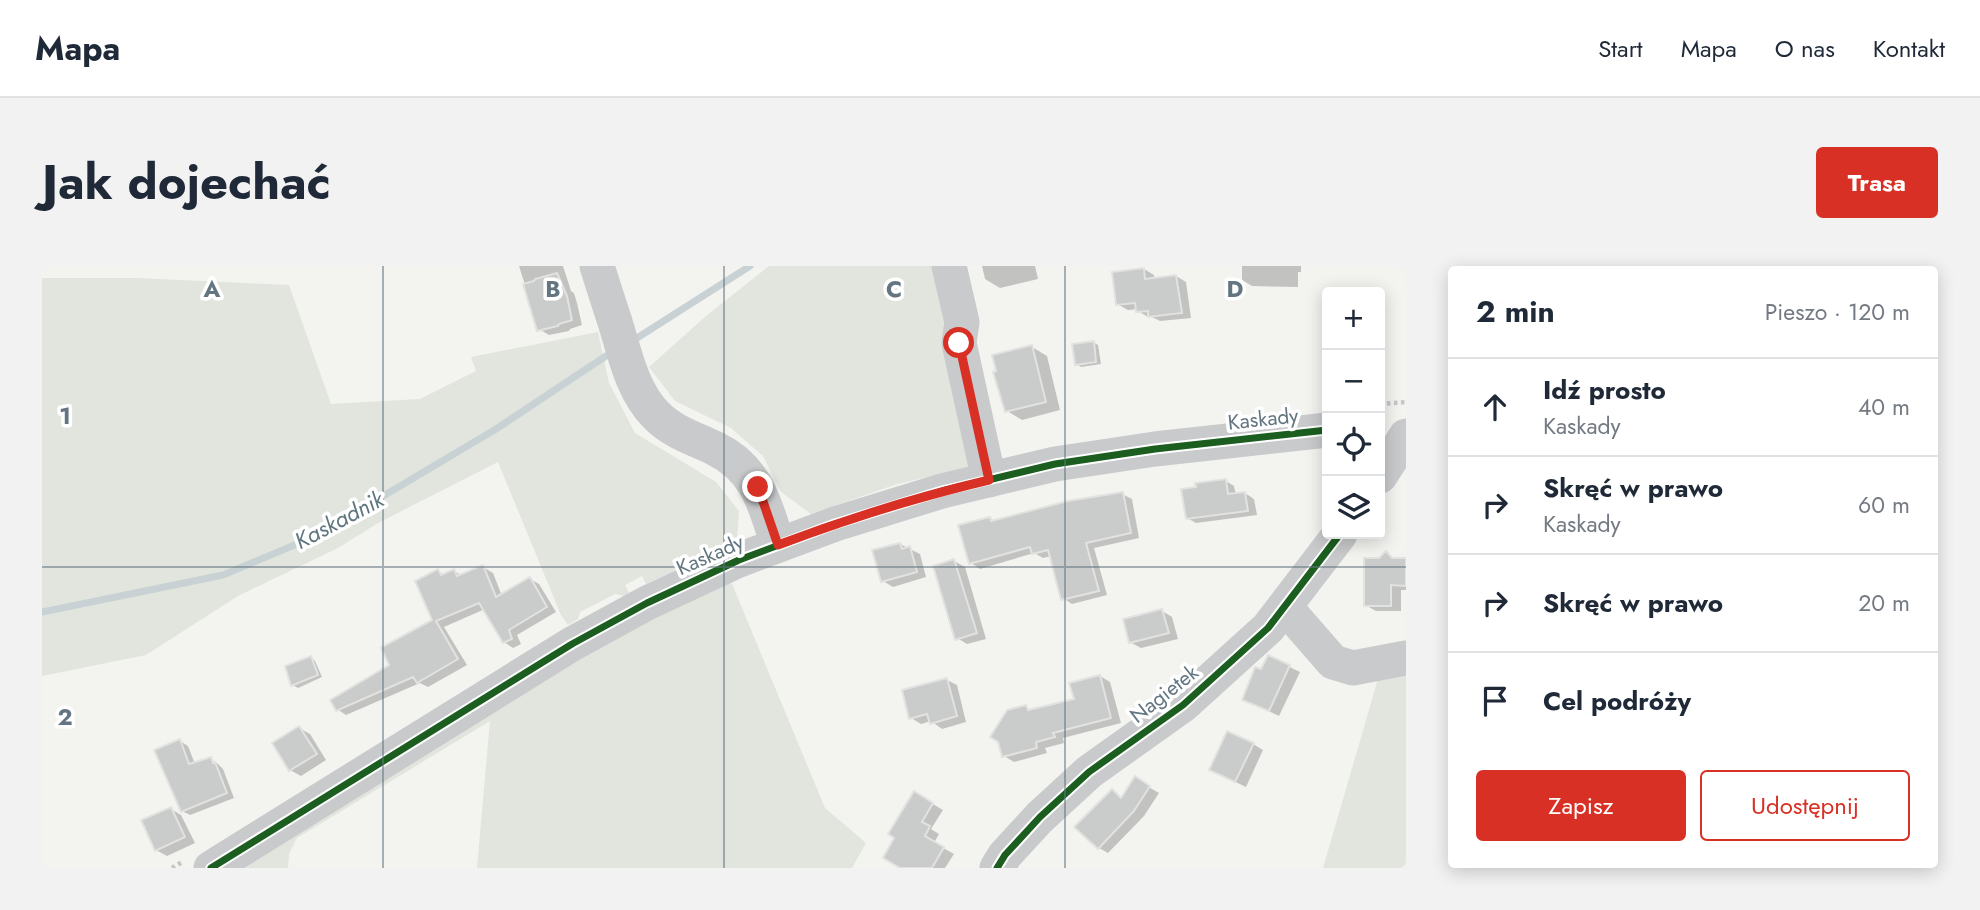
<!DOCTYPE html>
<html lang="pl">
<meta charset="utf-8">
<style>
:root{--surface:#fff;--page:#f2f2f3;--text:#1f2937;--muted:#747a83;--line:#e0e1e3;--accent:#d93025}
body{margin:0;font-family:Jost,sans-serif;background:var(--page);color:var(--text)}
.controls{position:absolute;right:21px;top:21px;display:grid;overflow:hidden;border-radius:7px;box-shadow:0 4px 18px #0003}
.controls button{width:63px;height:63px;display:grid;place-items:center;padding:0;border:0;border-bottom:2px solid var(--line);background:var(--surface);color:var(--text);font:35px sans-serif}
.stop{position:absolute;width:21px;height:21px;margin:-16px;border:5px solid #d93025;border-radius:50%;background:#fff}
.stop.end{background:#d93025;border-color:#fff;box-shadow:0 2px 7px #0008}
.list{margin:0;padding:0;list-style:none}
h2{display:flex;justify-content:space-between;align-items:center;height:91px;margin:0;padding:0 28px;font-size:30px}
h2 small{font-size:23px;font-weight:400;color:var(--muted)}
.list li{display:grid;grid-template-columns:46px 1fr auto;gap:21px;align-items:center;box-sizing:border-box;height:98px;padding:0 28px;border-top:2px solid var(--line)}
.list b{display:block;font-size:26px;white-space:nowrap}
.list p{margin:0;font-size:23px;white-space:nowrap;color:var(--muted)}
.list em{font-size:23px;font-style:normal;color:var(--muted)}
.actions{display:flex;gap:14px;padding:21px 28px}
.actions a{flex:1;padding:16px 0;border:2px solid var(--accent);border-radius:7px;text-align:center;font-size:24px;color:var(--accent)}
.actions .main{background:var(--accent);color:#fff}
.icon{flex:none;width:38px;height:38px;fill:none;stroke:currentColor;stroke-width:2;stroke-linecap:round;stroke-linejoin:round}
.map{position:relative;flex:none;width:1364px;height:602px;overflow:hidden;border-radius:7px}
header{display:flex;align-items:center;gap:42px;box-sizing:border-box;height:98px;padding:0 35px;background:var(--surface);border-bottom:2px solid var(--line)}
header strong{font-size:33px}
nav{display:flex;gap:38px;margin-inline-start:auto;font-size:24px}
.intro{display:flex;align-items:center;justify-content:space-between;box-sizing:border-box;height:168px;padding:0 42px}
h1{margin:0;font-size:49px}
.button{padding:18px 32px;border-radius:7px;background:var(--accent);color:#fff;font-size:24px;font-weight:700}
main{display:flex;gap:42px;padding:0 42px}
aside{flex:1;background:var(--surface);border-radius:7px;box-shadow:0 4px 18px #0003}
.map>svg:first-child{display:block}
.green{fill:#e1e5de}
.shadow{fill:#0003}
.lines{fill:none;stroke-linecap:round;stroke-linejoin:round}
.stream{stroke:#c8d1d3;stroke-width:7}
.building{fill:#cacccc;stroke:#e2e2e0;stroke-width:2}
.path{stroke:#c5c7c7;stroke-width:4.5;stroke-dasharray:3.5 3.5;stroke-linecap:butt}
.minor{stroke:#c8cacb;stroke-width:35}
.cycleway-casing{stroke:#fff;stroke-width:11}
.cycleway{stroke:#1b5e20;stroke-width:7}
.route{stroke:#d93025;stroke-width:9}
.grid{fill:none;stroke:#627581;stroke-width:2;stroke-opacity:0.55}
.labels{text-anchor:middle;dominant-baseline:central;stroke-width:7;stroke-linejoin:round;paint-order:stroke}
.street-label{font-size:21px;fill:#627581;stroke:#fff}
.water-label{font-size:23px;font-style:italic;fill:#5e777f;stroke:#fff}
.grid-label{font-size:23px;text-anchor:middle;font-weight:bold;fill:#627581;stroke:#fff;stroke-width:7;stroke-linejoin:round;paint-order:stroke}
</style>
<header>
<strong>Mapa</strong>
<nav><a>Start</a><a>Mapa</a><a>O nas</a><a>Kontakt</a></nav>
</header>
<div class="intro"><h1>Jak dojechać</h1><a class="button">Trasa</a></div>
<main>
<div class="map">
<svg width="1364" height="602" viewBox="0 0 1364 602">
<rect width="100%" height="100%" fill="#f3f3f0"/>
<!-- green -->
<g class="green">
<polygon points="727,0 897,0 935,199 852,219 769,248 739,226 721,190 689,162 633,135 607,101 664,50"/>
<polygon points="0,12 95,12 247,19 289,138 378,133 434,105 429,91 556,66 567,117 593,167 674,216 697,245 695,275 604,318 600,310 583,319 587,327 583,330 573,328 538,346 536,353 526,359 519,349 456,196 336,257 296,282 196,330 104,389 0,410"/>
<polygon points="688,313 783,542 824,577 810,602 435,602 448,455 255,572 247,588 246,602 190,602 509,405"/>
<polygon points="1364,406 1364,602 1281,602 1336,413"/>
</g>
<!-- shadow -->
<g class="shadow">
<polygon points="477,0 521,0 529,25 532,27 535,37 540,59 528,63 527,65 507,69 497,63"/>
<polygon points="940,0 993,0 996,13 958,22 943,13"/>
<polygon points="1200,0 1259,0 1259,6 1256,6 1256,21 1210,20 1200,14"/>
<polygon points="1102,3 1112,9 1112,13 1134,10 1144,16 1149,52 1118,55 1110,51 1106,51 1096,45 1096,43 1086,44 1075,38"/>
<polygon points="1051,76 1056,79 1059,98 1039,101 1035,98"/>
<polygon points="990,81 1005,90 1018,144 980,154 965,145"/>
<polygon points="1184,215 1192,220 1194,229 1203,227 1212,233 1215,249 1154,257 1145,252"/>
<polygon points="1080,228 1090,233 1097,272 1052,282 1065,329 1030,338 1021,332 1010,290 1001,292 992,287 938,303 929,297 948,252 954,256"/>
<polygon points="858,278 878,288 884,311 851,321 841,315"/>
<polygon points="1344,287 1355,294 1364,294 1364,324 1359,324 1359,345 1334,345 1323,339 1338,294"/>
<polygon points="912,295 923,301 944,373 925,378 915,372"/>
<polygon points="441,301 451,307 460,330 488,313 497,318 514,346 475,369 479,378 471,382 462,376 443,343 402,361 425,399 386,421 378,417 304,449 295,443 349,400 393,355 396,305 403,309 412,305 421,310"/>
<polygon points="1120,345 1130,351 1136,373 1099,382 1088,376"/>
<polygon points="1227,391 1258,406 1237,450 1202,433"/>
<polygon points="269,392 273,395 280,411 256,422 251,419"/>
<polygon points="1058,410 1068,416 1079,457 1021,472 1022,477 1003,482 1005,487 972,496 962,490 984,441 990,445 1034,434"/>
<polygon points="905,414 915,419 924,456 900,463 889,455 879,458 869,452"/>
<polygon points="257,462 268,468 284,494 259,510 248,504"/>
<polygon points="138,475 146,480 153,498 168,493 176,498 181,503 192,532 148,549 140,545"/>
<polygon points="1211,478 1221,484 1204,521 1179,509"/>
<polygon points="1093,513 1117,527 1102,550 1066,587 1057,582 1070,526 1081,532"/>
<polygon points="872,527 901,544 889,563 897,568 892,577 912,588 903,602 862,602 855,572"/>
<polygon points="129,543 139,549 153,577 125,590 114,584"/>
</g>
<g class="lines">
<!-- stream -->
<g class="stream">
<polyline points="595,72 708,0"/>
<polyline points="0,346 181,309 274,270 454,163 564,90"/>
</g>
</g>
<!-- building -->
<g class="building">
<polygon points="1102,2 1103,13 1134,9 1140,47 1106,51 1106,45 1094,46 1093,37 1074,39 1070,6"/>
<polygon points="515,7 525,30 530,54 517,58 516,60 495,65 481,18 492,15 493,13"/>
<polygon points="1052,75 1054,96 1033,99 1030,78"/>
<polygon points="990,79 1004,136 963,146 951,106 954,105 950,89"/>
<polygon points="1184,213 1186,228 1203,226 1206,245 1144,253 1139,223 1154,221 1153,217"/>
<polygon points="1081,226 1089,267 1044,277 1057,325 1019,334 1006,284 990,288 988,281 927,298 916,259 948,251 949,255 1026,235"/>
<polygon points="858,277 860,283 868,280 875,306 839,316 830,284"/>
<polygon points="1344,285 1350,292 1364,292 1364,320 1349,319 1349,340 1322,340 1322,292 1337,292"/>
<polygon points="912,293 935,367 913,374 891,300"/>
<polygon points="441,299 454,331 488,311 505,341 467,364 470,373 461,377 437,337 394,355 416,393 375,417 371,411 294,445 288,434 347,399 339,382 340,381 390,354 373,315 396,303 399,309 412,303 415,310"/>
<polygon points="1120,343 1127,367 1087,377 1081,353"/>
<polygon points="1226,389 1248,399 1227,445 1200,434 1213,401 1219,403"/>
<polygon points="269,390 276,409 249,420 243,400"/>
<polygon points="1058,409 1069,452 1011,467 1013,471 994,476 995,482 960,491 956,476 948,471 965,444 984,439 986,444 1032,433 1027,417"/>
<polygon points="905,412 915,450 888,458 885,448 867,453 860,424"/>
<polygon points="257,460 275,488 247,505 230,477"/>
<polygon points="1185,465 1212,477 1193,516 1167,504"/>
<polygon points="138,473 147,498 169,491 171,497 173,496 185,527 139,546 112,484"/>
<polygon points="1093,510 1108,520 1092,545 1056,583 1032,561 1070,523 1079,532"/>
<polygon points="872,525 891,537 880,556 888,560 883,570 902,581 890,602 858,602 841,592 852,572 846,568"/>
<polygon points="129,541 143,571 113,585 99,554"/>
</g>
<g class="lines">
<!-- path -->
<g class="path">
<polyline points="1338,138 1364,136"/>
<polyline points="130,602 142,595"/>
</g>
<!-- minor -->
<g class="minor">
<path d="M555,0C561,19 567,38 573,56C583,88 590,125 614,149C630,166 654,173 674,183C715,203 723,239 736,279"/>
<polyline points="907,0 920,56 917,77 947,214"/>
<polyline points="1338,210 1364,170"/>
<polyline points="1243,341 1291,396 1311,402 1364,392"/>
<polyline points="169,602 530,378 605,337 697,294 793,258 900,225 1013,198 1113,183 1285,164"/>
<polyline points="955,602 963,589 998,551 1047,506 1141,439 1226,362 1298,268"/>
</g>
<!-- cycleway casing -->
<g class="cycleway-casing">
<g id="cycleway">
<polyline points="169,602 530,378 605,337 697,294 793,258 900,225 1013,198 1113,183 1285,164"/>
<polyline points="955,602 963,589 998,551 1047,506 1141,439 1226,362 1298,268"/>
</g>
</g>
<!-- cycleway -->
<use href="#cycleway" class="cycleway"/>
</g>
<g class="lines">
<!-- route -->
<path class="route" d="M716,221L736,279C805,253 875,231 947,214L917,77"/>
</g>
<!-- grid -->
<path class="grid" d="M341,0V602M682,0V602M1023,0V602M0,301H1364"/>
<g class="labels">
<!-- street labels -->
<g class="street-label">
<text transform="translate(1221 153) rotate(-6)">Kaskady</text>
<text transform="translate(668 289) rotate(-24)">Kaskady</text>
<text transform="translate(1122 428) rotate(-38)">Nagietek</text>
</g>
<!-- water labels -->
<g class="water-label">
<text transform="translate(297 254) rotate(-28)">Kaskadnik</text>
</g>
</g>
<g class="grid-label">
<text x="170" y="31">A</text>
<text x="511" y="31">B</text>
<text x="852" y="31">C</text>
<text x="1193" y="31">D</text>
<text x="23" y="158">1</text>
<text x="23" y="459">2</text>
</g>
</svg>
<div class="controls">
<button>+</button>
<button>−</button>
<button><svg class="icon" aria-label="locate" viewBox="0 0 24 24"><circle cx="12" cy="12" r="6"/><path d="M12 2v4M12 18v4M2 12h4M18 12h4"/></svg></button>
<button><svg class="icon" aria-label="layers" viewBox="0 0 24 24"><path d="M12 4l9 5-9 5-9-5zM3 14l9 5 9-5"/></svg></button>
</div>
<div class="stop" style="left:917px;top:77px"></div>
<div class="stop end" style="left:716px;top:221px"></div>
</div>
<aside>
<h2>2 min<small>Pieszo · 120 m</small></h2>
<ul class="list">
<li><svg class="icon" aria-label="ahead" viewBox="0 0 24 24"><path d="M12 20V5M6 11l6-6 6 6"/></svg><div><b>Idź prosto</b><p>Kaskady</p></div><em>40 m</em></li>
<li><svg class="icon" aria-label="right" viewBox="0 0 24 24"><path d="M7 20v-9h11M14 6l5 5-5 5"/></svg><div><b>Skręć w prawo</b><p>Kaskady</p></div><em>60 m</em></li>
<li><svg class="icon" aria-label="right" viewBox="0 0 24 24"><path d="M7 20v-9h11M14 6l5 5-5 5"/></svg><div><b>Skręć w prawo</b></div><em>20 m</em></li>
<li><svg class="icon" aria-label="arrive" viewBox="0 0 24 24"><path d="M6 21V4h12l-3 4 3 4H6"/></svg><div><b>Cel podróży</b></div></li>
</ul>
<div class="actions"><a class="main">Zapisz</a><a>Udostępnij</a></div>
</aside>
</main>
